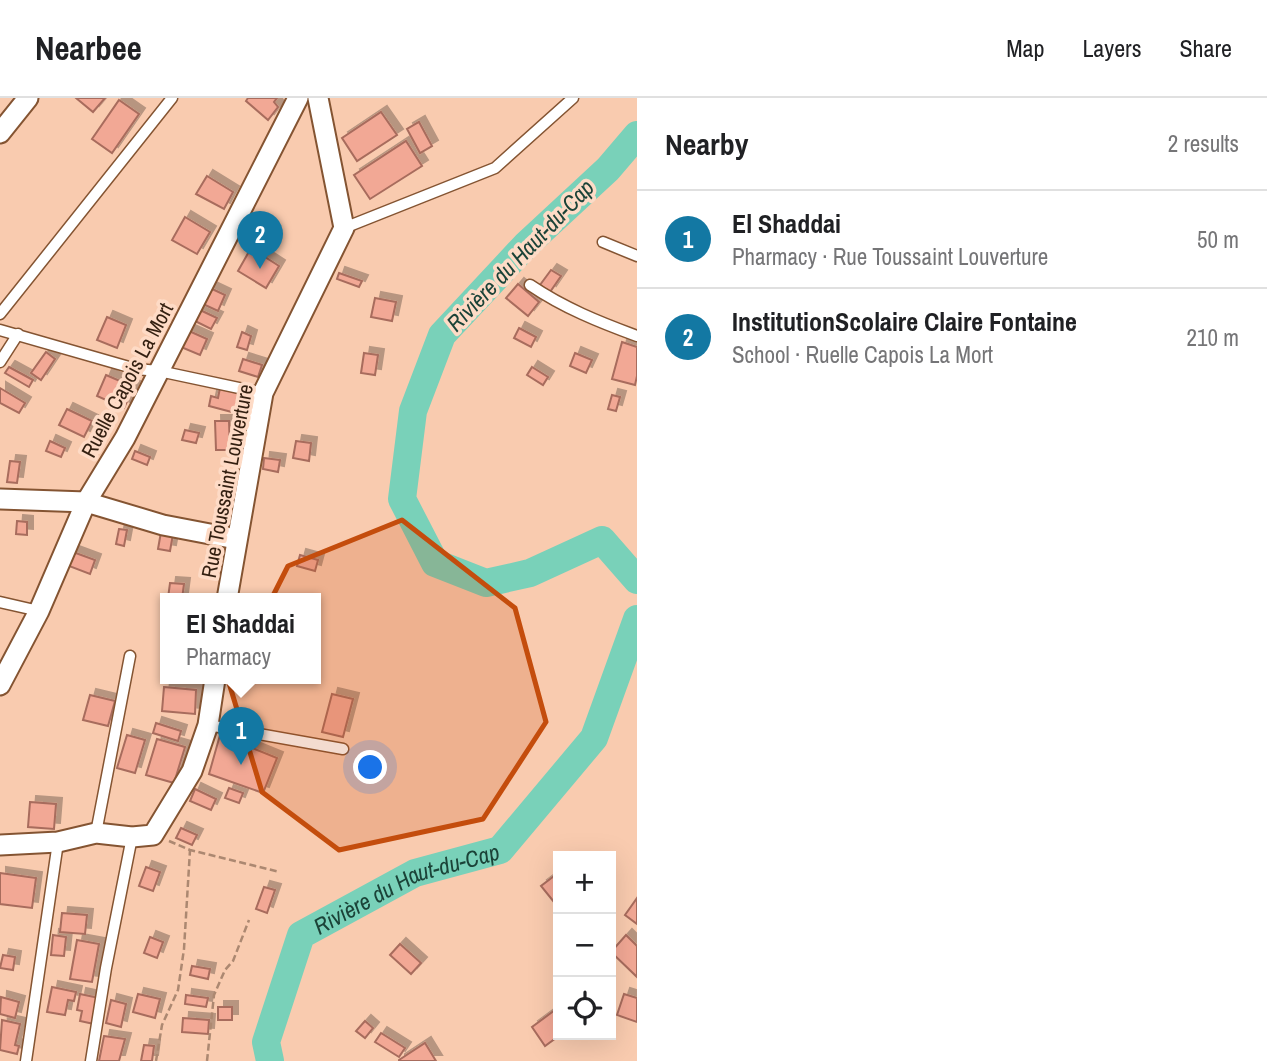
<!DOCTYPE html>
<meta charset="utf-8">
<style>
:root{--surface:#fff;--page:#f2f2f2;--text:#202124;--muted:#757577;--line:#e0e0e0;--accent:#1378a3}
body{margin:0;font-family:"Archivo Narrow",sans-serif;background:var(--page);color:var(--text)}
.controls{position:absolute;right:21px;bottom:21px;display:grid;overflow:hidden;border-radius:0px;box-shadow:0 7px 28px #0002}
.controls button{width:63px;height:63px;display:grid;place-items:center;padding:0;border:0;border-bottom:2px solid var(--line);background:var(--surface);color:var(--text);font:35px sans-serif}
.you{position:absolute;left:371px;top:670px;width:24px;height:24px;margin:-18px;border:5px solid #fff;border-radius:50%;background:#1a73e8;box-shadow:0 0 0 10px #1a73e833}
.badge{display:grid;place-items:center;width:46px;height:46px;border-radius:50%;background:var(--accent);color:#fff;font-size:23px;font-weight:700}
.pin{position:absolute;translate:-50% -58px;filter:drop-shadow(0 2px 4px #0008)}
.pin::after{content:'';position:absolute;top:37px;width:24px;height:21px;background:inherit;clip-path:polygon(0 0,100% 0,50% 100%)}
.popup{position:absolute;left:160px;top:495px;width:161px;height:91px;box-sizing:border-box;display:grid;place-content:center;border-radius:0px;background:var(--surface);filter:drop-shadow(0 2px 5px #0005);font-size:23px;white-space:nowrap;color:var(--muted)}
.popup b{font-size:26px;color:var(--text)}
.popup::after{content:'';position:absolute;left:50%;top:100%;margin-left:-14px;border:14px solid transparent;border-top-color:var(--surface)}
.list{margin:0;padding:0;list-style:none}
h2{display:flex;justify-content:space-between;align-items:center;height:91px;margin:0;padding:0 28px;font-size:30px}
h2 small{font-size:23px;font-weight:400;color:var(--muted)}
.list li{display:grid;grid-template-columns:46px 1fr auto;gap:21px;align-items:center;box-sizing:border-box;height:98px;padding:0 28px;border-top:2px solid var(--line)}
.list b{display:block;font-size:26px;white-space:nowrap}
.list p{margin:0;font-size:23px;white-space:nowrap;color:var(--muted)}
.list em{font-size:23px;font-style:normal;color:var(--muted)}
.icon{flex:none;width:38px;height:38px;fill:none;stroke:currentColor;stroke-width:2;stroke-linecap:round;stroke-linejoin:round}
.map{position:relative;flex:none;width:637px;height:963px;overflow:hidden}
header{display:flex;align-items:center;gap:42px;box-sizing:border-box;height:98px;padding:0 35px;background:var(--surface);border-bottom:2px solid var(--line)}
header strong{font-size:33px}
nav{display:flex;gap:38px;margin-inline-start:auto;font-size:24px}
main{display:flex}
aside{flex:1;background:var(--surface)}
.map>svg:first-child{display:block}
.lines{fill:none;stroke-linecap:round;stroke-linejoin:round}
.river{stroke:#79d1b9;stroke-width:28}
.building{fill:#f2a895;stroke:#a86c5d;stroke-width:2;filter:url(#shadow)}
.lane-casing{stroke:#845432;stroke-width:13}
.street-casing{stroke:#845432;stroke-width:23}
.path{stroke:#ac8871;stroke-width:2.5;stroke-dasharray:7 3.5;stroke-linecap:butt}
.lane{stroke:#fff;stroke-width:10}
.street{stroke:#fff;stroke-width:19}
.marked{fill:#c44d0d;fill-opacity:0.2;stroke:#c44d0d;stroke-width:5;stroke-linejoin:round}
.labels{text-anchor:middle;dominant-baseline:central;stroke-width:7;stroke-linejoin:round;paint-order:stroke}
.street-label{font-size:21px;fill:#331f10;stroke:#fedbc6}
.water-label{font-size:23px;font-style:italic;fill:#1b4338;stroke:#fedbc6}
</style>
<header>
<strong>Nearbee</strong>
<nav><a>Map</a><a>Layers</a><a>Share</a></nav>
</header>
<main>
<div class="map">
<svg width="637" height="963" viewBox="0 0 637 963">
<defs>
<filter id="shadow"><feDropShadow dx="6" dy="-6" stdDeviation="0" flood-color="#0004"/></filter>
</defs>
<rect width="100%" height="100%" fill="#f9cbaf"/>
<g class="lines">
<!-- river -->
<g class="river">
<polyline points="637,37 608,71 526,147 442,237 413,313 402,401 435,465 486,485 530,475 602,442 637,482"/>
<path id="s1" d="M270,963L266,944L301,837L415,775L500,752L594,640L637,521"/>
</g>
</g>
<!-- building -->
<g class="building">
<polygon points="76,0 105,0 93,14"/>
<polygon points="248,0 277,0 274,4 278,9 268,22 246,3"/>
<polygon points="119,2 139,16 112,55 92,41"/>
<polygon points="381,14 397,37 357,63 342,40"/>
<polygon points="419,24 432,48 420,55 407,31"/>
<polygon points="406,43 422,68 370,101 354,77"/>
<polygon points="207,78 233,94 224,111 196,96"/>
<polygon points="185,119 210,134 197,156 172,142"/>
<polygon points="251,150 279,168 266,190 238,173"/>
<polygon points="551,172 561,178 550,194 540,187"/>
<polygon points="339,175 362,183 359,189 337,181"/>
<polygon points="518,186 539,204 528,218 506,200"/>
<polygon points="210,190 225,197 218,213 203,206"/>
<polygon points="375,200 396,204 392,223 371,219"/>
<polygon points="200,212 217,220 211,231 195,223"/>
<polygon points="107,219 126,227 117,250 97,242"/>
<polygon points="519,230 536,239 531,249 514,240"/>
<polygon points="189,233 207,241 200,257 181,249"/>
<polygon points="242,234 251,238 247,252 237,249"/>
<polygon points="622,244 637,249 637,278 635,287 612,281"/>
<polygon points="46,254 55,261 41,282 31,275"/>
<polygon points="364,255 378,257 375,277 361,275"/>
<polygon points="575,255 592,262 586,275 570,268"/>
<polygon points="243,261 262,267 258,279 239,273"/>
<polygon points="9,269 33,282 29,289 5,275"/>
<polygon points="532,269 548,279 543,287 527,277"/>
<polygon points="106,277 134,289 124,310 97,298"/>
<polygon points="0,290 25,305 19,315 0,305"/>
<polygon points="220,290 248,298 243,317 209,308 211,298 218,300"/>
<polygon points="612,297 620,299 616,313 608,311"/>
<polygon points="67,311 92,323 84,339 59,327"/>
<polygon points="215,323 229,323 230,352 216,352"/>
<polygon points="185,332 199,335 196,345 182,342"/>
<polygon points="50,343 65,350 61,359 46,353"/>
<polygon points="296,343 311,345 309,363 293,360"/>
<polygon points="135,353 150,359 147,367 132,361"/>
<polygon points="264,360 280,362 278,374 263,371"/>
<polygon points="10,363 20,364 17,385 7,384"/>
<polygon points="218,403 237,407 232,430 213,427"/>
<polygon points="17,423 27,424 27,437 16,436"/>
<polygon points="119,431 127,432 124,448 116,446"/>
<polygon points="161,434 173,436 170,453 158,451"/>
<polygon points="73,454 95,462 90,476 69,468"/>
<polygon points="300,457 318,462 315,473 297,468"/>
<polygon points="170,485 184,486 182,501 168,500"/>
<polygon points="164,589 196,592 195,616 162,613"/>
<polygon points="332,596 353,601 343,639 322,634"/>
<polygon points="90,597 115,603 108,628 83,622"/>
<polygon points="156,625 181,633 178,643 153,635"/>
<polygon points="127,637 145,642 135,675 117,670"/>
<polygon points="220,637 277,660 263,695 209,676"/>
<polygon points="157,641 185,649 174,685 146,677"/>
<polygon points="229,690 243,695 239,705 225,700"/>
<polygon points="195,691 216,701 211,712 190,703"/>
<polygon points="30,704 56,706 54,731 28,729"/>
<polygon points="181,730 197,737 192,747 176,740"/>
<polygon points="146,769 160,774 153,793 139,788"/>
<polygon points="0,775 36,780 32,810 0,806"/>
<polygon points="558,775 558,801 554,804 541,788"/>
<polygon points="264,789 275,792 267,815 256,811"/>
<polygon points="637,800 637,826 625,817"/>
<polygon points="62,815 87,817 85,836 60,834"/>
<polygon points="53,837 66,839 64,858 51,857"/>
<polygon points="626,837 637,848 637,879 611,854"/>
<polygon points="150,839 163,844 157,860 144,855"/>
<polygon points="77,842 99,846 92,884 70,881"/>
<polygon points="400,846 421,865 411,876 390,857"/>
<polygon points="3,857 15,859 13,872 0,870"/>
<polygon points="192,868 210,871 208,881 190,877"/>
<polygon points="52,889 76,894 74,903 68,902 65,917 47,914"/>
<polygon points="80,896 99,900 94,926 80,923 82,913 77,912"/>
<polygon points="138,896 160,901 155,920 133,914"/>
<polygon points="624,896 637,900 637,924 617,917"/>
<polygon points="186,897 208,900 206,909 185,906"/>
<polygon points="1,899 19,904 15,920 0,916"/>
<polygon points="111,902 126,906 121,929 106,925"/>
<rect x="218" y="909" width="14" height="13"/>
<polygon points="555,912 558,917 560,937 545,948 532,929"/>
<polygon points="183,920 209,922 208,936 182,934"/>
<polygon points="2,922 20,926 15,947 19,948 17,956 0,952"/>
<polygon points="365,923 373,930 365,940 356,933"/>
<polygon points="381,935 405,950 399,959 375,944"/>
<polygon points="104,938 125,941 119,963 99,963"/>
<polygon points="425,945 436,963 399,963 399,962"/>
<polygon points="144,947 154,948 152,963 141,963"/>
</g>
<g class="lines">
<!-- lane casing -->
<g class="lane-casing">
<g id="lane">
<polyline points="344,130 495,70 573,0"/>
<polyline points="603,144 637,158"/>
<path d="M530,187C564,210 599,224 637,238"/>
<polyline points="0,216 172,0"/>
<polyline points="0,232 136,271 159,273 263,295"/>
<polyline points="0,264 18,236"/>
<polyline points="0,504 39,513"/>
<polyline points="208,627 343,651"/>
<polyline points="96,735 130,558"/>
<polyline points="26,963 58,744"/>
<polyline points="91,963 106,870 132,739"/>
</g>
</g>
<!-- street casing -->
<g class="street-casing">
<g id="street">
<polyline points="0,35 28,0"/>
<polyline points="0,401 86,404 163,427 236,441"/>
<polyline points="227,501 263,295 344,130 318,0"/>
<polyline points="0,587 39,513 86,404 125,340 298,0"/>
<polyline points="0,747 58,744 96,735 132,739 153,737 192,673 208,627 215,581"/>
</g>
</g>
<!-- path -->
<g class="path">
<polyline points="169,743 190,752 280,774"/>
<polyline points="156,963 162,927 178,892 184,851 190,752"/>
<polyline points="207,963 214,897 225,872 233,863 249,822"/>
</g>
<!-- lane -->
<use href="#lane" class="lane"/>
<!-- street -->
<use href="#street" class="street"/>
</g>
<!-- marked area -->
<path class="marked" d="M402,422L515,510L546,624L483,721L339,752L262,694L229,585L288,468Z"/>
<g class="labels">
<!-- street labels -->
<g class="street-label">
<text transform="translate(127 282) rotate(-62)">Ruelle Capois La Mort</text>
<text transform="translate(227 383) rotate(-79)">Rue Toussaint Louverture</text>
</g>
<!-- water labels -->
<g class="water-label">
<text transform="translate(520 157) rotate(-46)">Rivière du Haut-du-Cap</text>
<text stroke="none"><textPath href="#s1" startOffset="248">Rivière du Haut-du-Cap</textPath></text>
</g>
</g>
</svg>
<div class="controls">
<button>+</button>
<button>−</button>
<button><svg class="icon" aria-label="locate" viewBox="0 0 24 24"><circle cx="12" cy="12" r="6"/><path d="M12 2v4M12 18v4M2 12h4M18 12h4"/></svg></button>
</div>
<div class="you"></div>
<div class="pin badge" style="left:241px;top:667px">1</div>
<div class="popup"><b>El Shaddai</b>Pharmacy</div>
<div class="pin badge" style="left:260px;top:171px">2</div>
</div>
<aside>
<h2>Nearby<small>2 results</small></h2>
<ul class="list">
<li><span class="badge">1</span><div><b>El Shaddai</b><p>Pharmacy · Rue Toussaint Louverture</p></div><em>50 m</em></li>
<li><span class="badge">2</span><div><b>InstitutionScolaire Claire Fontaine</b><p>School · Ruelle Capois La Mort</p></div><em>210 m</em></li>
</ul>
</aside>
</main>
